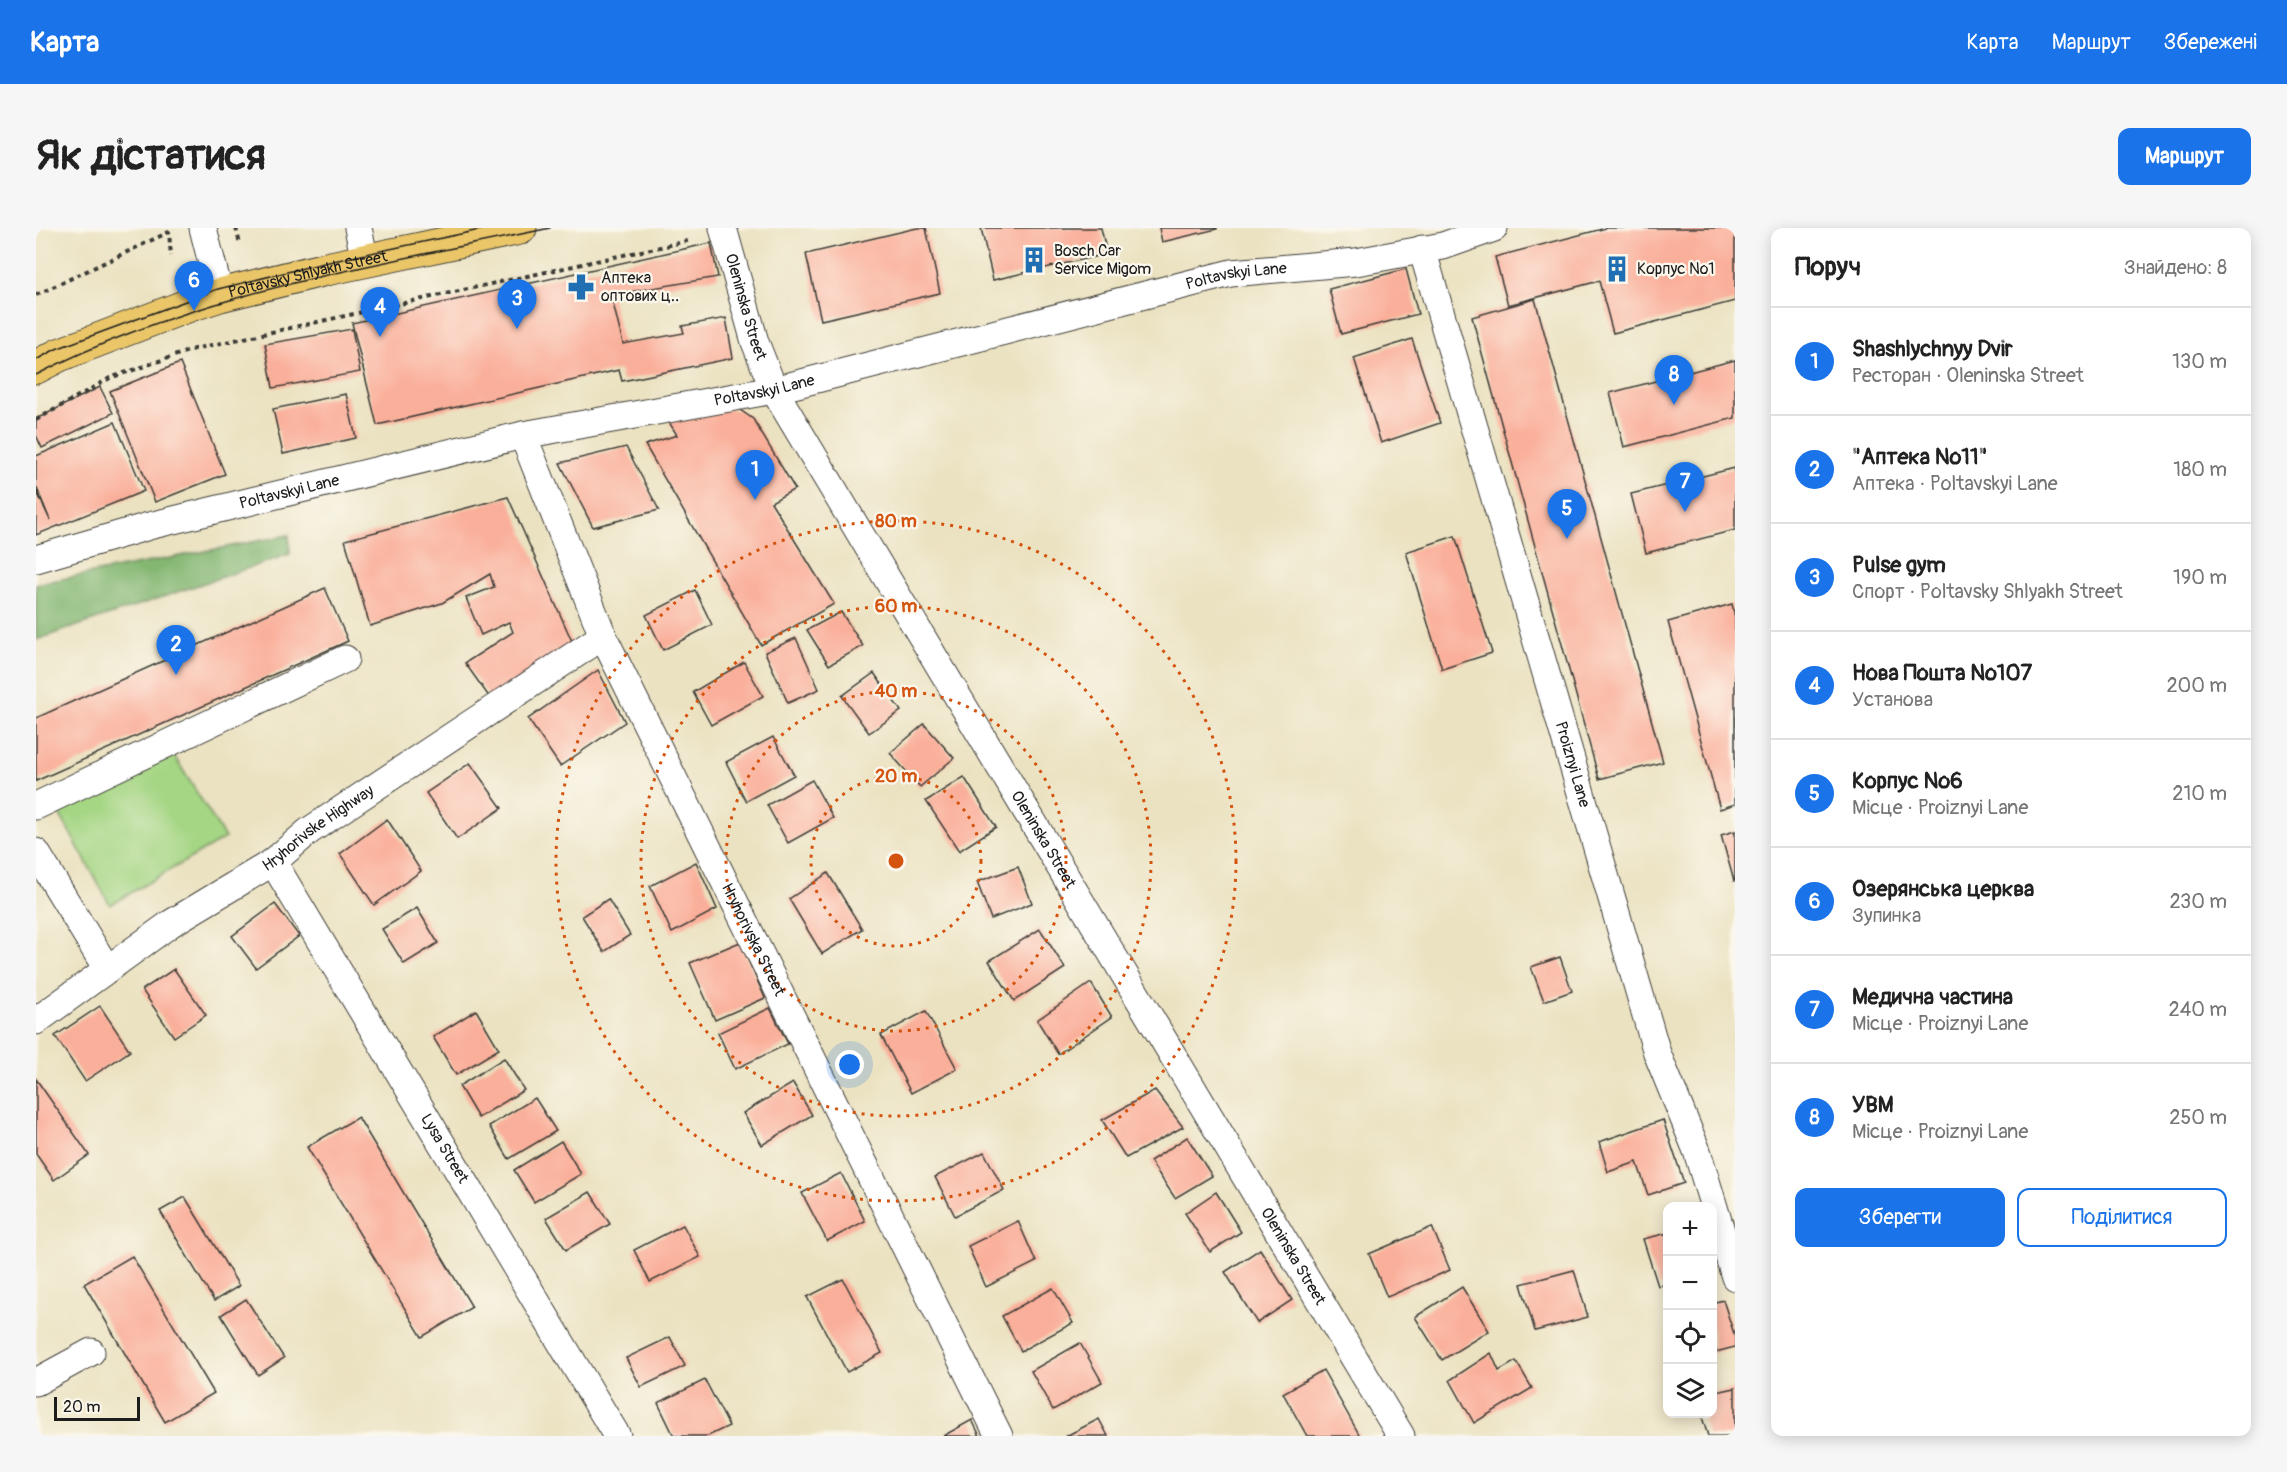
<!DOCTYPE html>
<html lang="uk">
<meta charset="utf-8">
<style>
:root{--surface:#fff;--page:#f6f6f6;--text:#222;--muted:#767676;--line:#e0e0e0;--accent:#1a73e8}
body{margin:0;font-family:Pangolin,sans-serif;background:var(--page);color:var(--text)}
.controls{position:absolute;right:18px;bottom:18px;display:grid;overflow:hidden;border-radius:12px;box-shadow:0 3px 15px #0003}
.controls button{width:54px;height:54px;display:grid;place-items:center;padding:0;border:0;border-bottom:2px solid var(--line);background:var(--surface);color:var(--text);font:30px sans-serif}
.scale{position:absolute;left:18px;bottom:15px;width:86px;box-sizing:border-box;padding-left:6px;border:3px solid #1c1c1c;border-top:0;font-size:16px;line-height:21px;white-space:nowrap;color:#1c1c1c;-webkit-text-stroke:4px #fbf7ec;paint-order:stroke}
.you{position:absolute;left:814px;top:837px;width:21px;height:21px;margin:-15px;border:4px solid #fff;border-radius:50%;background:#1a73e8;box-shadow:0 0 0 9px #1a73e833}
.badge{display:grid;place-items:center;width:39px;height:39px;border-radius:50%;background:var(--accent);color:#fff;font-size:20px;font-weight:700}
.pin{position:absolute;translate:-50% -50px;filter:drop-shadow(0 2px 3px #0008)}
.pin::after{content:'';position:absolute;top:32px;width:21px;height:18px;background:inherit;clip-path:polygon(0 0,100% 0,50% 100%)}
.list{margin:0;padding:0;list-style:none}
h2{display:flex;justify-content:space-between;align-items:center;height:78px;margin:0;padding:0 24px;font-size:26px}
h2 small{font-size:20px;font-weight:400;color:var(--muted)}
.list li{display:grid;grid-template-columns:39px 1fr auto;gap:18px;align-items:center;box-sizing:border-box;height:108px;padding:0 24px;border-top:2px solid var(--line)}
.list b{display:block;font-size:22px;white-space:nowrap}
.list p{margin:0;font-size:20px;white-space:nowrap;color:var(--muted)}
.list em{font-size:20px;font-style:normal;color:var(--muted)}
.actions{display:flex;gap:12px;padding:18px 24px}
.actions a{flex:1;padding:14px 0;border:2px solid var(--accent);border-radius:12px;text-align:center;font-size:21px;color:var(--accent)}
.actions .main{background:var(--accent);color:#fff}
.icon{flex:none;width:33px;height:33px;fill:none;stroke:currentColor;stroke-width:2;stroke-linecap:round;stroke-linejoin:round}
.map{position:relative;flex:none;width:1699px;height:1208px;overflow:hidden;border-radius:12px}
header{display:flex;align-items:center;gap:36px;box-sizing:border-box;height:84px;padding:0 30px;background:var(--accent);color:#fff}
header strong{font-size:28px}
nav{display:flex;gap:33px;margin-inline-start:auto;font-size:21px}
.intro{display:flex;align-items:center;justify-content:space-between;box-sizing:border-box;height:144px;padding:0 36px}
h1{margin:0;font-size:42px}
.button{padding:15px 27px;border-radius:12px;background:var(--accent);color:#fff;font-size:21px;font-weight:700}
main{display:flex;gap:36px;padding:0 36px}
aside{flex:1;background:var(--surface);border-radius:12px;box-shadow:0 3px 15px #0003}
.map>svg:first-child{display:block}
.green{fill:#a5d684;stroke:#607950;stroke-width:1.5}
.forest{fill:#84b772;stroke:#506a47;stroke-width:1.5}
.building{fill:#faaf9a}
.lines{fill:none;stroke-linecap:round;stroke-linejoin:round}
.minor-casing{stroke:#3b3a35;stroke-width:29}
.major-casing{stroke:#3b3a35;stroke-width:35}
.path{stroke:#3b3a35;stroke-width:4;stroke-dasharray:4.5 4.5;stroke-linecap:butt}
.minor{stroke:#fff;stroke-width:27}
.major{stroke:#eac669;stroke-width:33}
.tram{stroke:#1c1c1c;stroke-width:1.5}
.ring{fill:none;stroke:#d4530e;stroke-width:3;stroke-dasharray:3 6}
.labels{text-anchor:middle;dominant-baseline:central;stroke-width:4.5;stroke-linejoin:round;paint-order:stroke}
.poi-label{font-size:16px;fill:#1c1c1c;stroke:#fbf7ec;text-anchor:start}
.street-label{font-size:16px;fill:#1c1c1c;stroke:#fbf7ec}
.centre{fill:#d4530e;stroke:#fbf7ec;stroke-width:3}
.ring-label{font-size:18px;text-anchor:middle;font-weight:bold;fill:#d4530e;stroke:#fbf7ec;stroke-width:4.5;stroke-linejoin:round;paint-order:stroke}
</style>
<header>
<strong>Карта</strong>
<nav><a>Карта</a><a>Маршрут</a><a>Збережені</a></nav>
</header>
<div class="intro"><h1>Як дістатися</h1><a class="button">Маршрут</a></div>
<main>
<div class="map">
<svg width="1699" height="1208" viewBox="0 0 1699 1208">
<rect width="100%" height="100%" fill="#fbf7ec"/>
<filter id="ink" filterUnits="userSpaceOnUse"><feTurbulence type="fractalNoise" baseFrequency=".0167" numOctaves="2"/><feDisplacementMap in="SourceGraphic" scale="12" xChannelSelector="R" yChannelSelector="G"/><feConvolveMatrix kernelMatrix="1 2 1 2 8 2 1 2 1" color-interpolation-filters="sRGB"/></filter>
<filter id="wash" filterUnits="userSpaceOnUse"><feTurbulence type="fractalNoise" baseFrequency=".008" numOctaves="4" result="noise"/><feDisplacementMap in="SourceGraphic" scale="24" xChannelSelector="R" yChannelSelector="G"/><feGaussianBlur stdDeviation="1.35" result="paint"/><feColorMatrix in="noise" values="0 0 0 0 0 0 0 0 0 0 0 0 0 0 0 0 0 1.4 0 .05"/><feComposite in="paint" operator="in"/></filter>
<g filter="url(#wash)">
<rect width="100%" height="100%" fill="#ebe2c1"/>
<!-- green -->
<polygon class="green" points="137,526 189,610 74,677 22,583"/>
<!-- forest -->
<polygon class="forest" points="253,307 254,326 0,412 0,356"/>
<g id="blocks">
<!-- building -->
<g class="building">
<polygon points="881,0 890,0 904,65 785,92 770,26"/>
<polygon points="945,0 1065,0 1071,26 957,52"/>
<polygon points="1123,0 1181,0 1181,1 1126,14"/>
<polygon points="1570,0 1699,0 1699,73 1577,105 1563,53 1472,77 1459,29"/>
<polygon points="675,15 682,49 575,67 587,116 648,105 646,98 690,90 697,130 586,153 583,142 341,197 316,95"/>
<polygon points="1370,41 1382,86 1305,106 1293,61"/>
<polygon points="1499,71 1627,534 1563,551 1436,89"/>
<polygon points="316,101 324,144 237,160 229,116"/>
<polygon points="1376,111 1404,195 1345,215 1318,130"/>
<polygon points="1699,132 1699,190 1588,219 1574,165"/>
<polygon points="144,135 189,246 119,274 74,163"/>
<polygon points="64,159 77,185 6,220 0,207 0,191"/>
<polygon points="310,166 320,210 247,226 237,181"/>
<polygon points="687,181 704,182 717,191 759,261 735,274 798,376 725,417 609,217 641,207 633,194"/>
<polygon points="79,194 108,263 0,307 0,262 14,292 0,258 0,228"/>
<polygon points="590,219 623,282 557,299 524,235"/>
<polygon points="1699,240 1699,302 1610,325 1595,266"/>
<polygon points="472,269 539,420 459,477 429,435 477,404 473,394 445,407 430,370 458,359 454,346 406,375 334,398 309,312"/>
<polygon points="1419,308 1456,425 1406,441 1370,324"/>
<polygon points="289,360 312,413 0,553 0,490"/>
<polygon points="659,362 676,397 627,422 610,387"/>
<polygon points="1696,376 1699,389 1699,576 1684,581 1632,394"/>
<polygon points="805,384 827,418 793,437 771,402"/>
<polygon points="760,410 783,461 752,475 729,424"/>
<polygon points="708,434 727,468 675,497 657,464"/>
<polygon points="562,442 589,494 524,538 492,491"/>
<polygon points="838,445 865,483 833,505 806,468"/>
<polygon points="888,496 918,530 884,559 854,525"/>
<polygon points="737,509 758,547 710,573 690,534"/>
<polygon points="434,535 466,580 421,611 390,565"/>
<polygon points="928,549 960,599 923,623 890,573"/>
<polygon points="776,552 797,590 752,615 731,577"/>
<polygon points="351,591 385,643 338,677 304,626"/>
<polygon points="1699,603 1699,653 1698,653 1685,607"/>
<polygon points="660,634 681,681 636,705 614,658"/>
<polygon points="982,639 996,675 955,691 941,654"/>
<polygon points="792,645 826,701 786,726 753,671"/>
<polygon points="572,671 594,707 568,724 546,688"/>
<polygon points="239,676 263,708 220,740 196,708"/>
<polygon points="381,680 402,715 368,736 346,701"/>
<polygon points="1004,701 1029,740 978,773 953,733"/>
<polygon points="704,714 729,770 679,792 654,735"/>
<polygon points="1524,729 1536,763 1508,773 1495,739"/>
<polygon points="138,741 170,787 138,809 106,762"/>
<polygon points="1055,755 1076,789 1022,826 1001,792"/>
<polygon points="64,778 94,823 49,853 19,808"/>
<polygon points="734,780 752,816 699,841 682,805"/>
<polygon points="440,782 463,821 420,847 397,809"/>
<polygon points="890,783 921,841 875,865 845,807"/>
<polygon points="468,830 488,862 442,890 423,858"/>
<polygon points="0,851 53,927 18,952 0,926"/>
<polygon points="757,855 776,887 726,917 707,885"/>
<polygon points="1119,862 1147,899 1090,930 1066,892"/>
<polygon points="499,870 520,903 473,931 453,898"/>
<polygon points="322,889 436,1079 386,1109 271,919"/>
<polygon points="1627,892 1648,955 1612,967 1601,934 1572,944 1563,914"/>
<polygon points="1151,909 1176,948 1139,970 1114,933"/>
<polygon points="525,913 545,946 498,974 478,942"/>
<polygon points="948,924 968,962 919,988 899,949"/>
<polygon points="805,945 829,993 791,1013 766,965"/>
<polygon points="554,964 574,996 530,1022 510,990"/>
<polygon points="1180,964 1205,1004 1174,1024 1149,985"/>
<polygon points="149,969 203,1058 178,1073 124,983"/>
<polygon points="982,993 1000,1034 950,1059 932,1018"/>
<polygon points="647,997 664,1029 614,1054 598,1022"/>
<polygon points="1396,999 1414,1042 1351,1069 1333,1026"/>
<polygon points="1632,1005 1632,1056 1622,1058 1607,1011"/>
<polygon points="1224,1021 1256,1072 1221,1095 1189,1044"/>
<polygon points="96,1028 178,1165 129,1194 48,1056"/>
<polygon points="1538,1042 1552,1089 1499,1103 1485,1056"/>
<polygon points="807,1051 846,1125 811,1144 771,1069"/>
<polygon points="1426,1059 1453,1103 1406,1132 1379,1089"/>
<polygon points="1017,1060 1037,1095 985,1123 966,1088"/>
<polygon points="210,1071 248,1130 222,1147 185,1087"/>
<polygon points="1687,1072 1699,1109 1699,1119 1676,1125 1676,1075"/>
<polygon points="634,1109 649,1138 605,1159 590,1130"/>
<polygon points="1044,1115 1066,1154 1017,1182 995,1143"/>
<polygon points="1455,1125 1463,1143 1480,1133 1496,1160 1438,1195 1414,1152"/>
<polygon points="1287,1142 1324,1208 1271,1208 1247,1165"/>
<polygon points="669,1152 693,1198 672,1208 638,1208 622,1175"/>
<polygon points="1699,1160 1699,1208 1672,1208 1665,1186 1676,1186 1676,1165"/>
<polygon points="1063,1191 1072,1208 1030,1208"/>
<polygon points="936,1192 944,1208 907,1208"/>
</g>
</g>
</g>
<g filter="url(#ink)">
<use href="#blocks" fill-opacity="0" stroke="#3b3a35" stroke-width="1.5"/>
<g class="lines">
<!-- minor casing -->
<g class="minor-casing">
<g id="minor">
<polyline points="167,0 184,67"/>
<polyline points="322,0 329,33"/>
<path id="s1" d="M687,0L719,114L738,162L1365,1208"/>
<path id="s2" d="M1386,21L1621,825L1661,923L1699,1049"/>
<path id="s3" d="M487,207L567,408L963,1208"/>
<path id="s4" d="M0,331L113,298L487,207L738,162L1195,45L1320,34L1407,18L1458,0"/>
<polyline points="0,578 309,431"/>
<polyline points="0,624 71,741"/>
<path id="s5" d="M237,634L581,1208"/>
<path id="s6" d="M0,793L134,696L237,634L273,603L567,408"/>
<polyline points="0,1154 55,1124"/>
</g>
</g>
<!-- major casing -->
<g class="major-casing">
<g id="major">
<path id="s7" d="M0,139L23,127L148,79L184,67L290,41L484,0"/>
</g>
</g>
<!-- path -->
<g class="path">
<polyline points="200,0 204,16"/>
<polyline points="0,67 133,4 135,28"/>
<polyline points="0,192 74,150 158,121 656,12"/>
</g>
<!-- minor -->
<use href="#minor" class="minor"/>
<!-- major -->
<use href="#major" class="major"/>
<!-- tram -->
<g class="tram">
<polyline points="0,132 20,121 182,61 288,35 453,0"/>
<path d="M0,147C156,65 342,37 514,0"/>
</g>
</g>
</g>
<!-- distance rings -->
<g class="ring">
<circle cx="860" cy="633" r="85"/>
<circle cx="860" cy="633" r="170"/>
<circle cx="860" cy="633" r="255"/>
<circle cx="860" cy="633" r="340"/>
</g>
<!-- icons -->
<defs>
<g id="building-bare" transform="scale(2.07)"><path d="M-4-6H4V6H1V3H-1V6H-4ZM-2.5-4.3h1.7v1.8h-1.7ZM.8-4.3h1.7v1.8H.8ZM-2.5-1h1.7V.8h-1.7ZM.8-1h1.7V.8H.8Z" fill="#1f6fb2" stroke="#fbf7ec" stroke-width="2.5" paint-order="stroke"/></g>
<g id="pharmacy-bare" transform="scale(2.07)"><path d="M-2-6h4v4h4v4h-4v4h-4v-4h-4v-4h4Z" fill="#1f6fb2" stroke="#fbf7ec" stroke-width="2.5" paint-order="stroke"/></g>
</defs>
<g fill-rule="evenodd">
<use href="#building-bare" x="998" y="32"/>
<use href="#building-bare" x="1581" y="41"/>
<use href="#pharmacy-bare" x="545" y="59"/>
</g>
<g class="labels">
<!-- poi labels -->
<g class="poi-label">
<text x="1018" y="23">Bosch Car<tspan x="1018" dy="18">Service Migom</tspan></text>
<text x="1601" y="41">Корпус №1</text>
<text x="565" y="50">Аптека<tspan x="565" dy="18">оптових ц‥</tspan></text>
</g>
<!-- street labels -->
<g class="street-label">
<text stroke="none"><textPath href="#s7" startOffset="288">Poltavsky Shlyakh Street</textPath></text>
<text stroke="none"><textPath href="#s4" startOffset="1234">Poltavskyi Lane</textPath></text>
<text stroke="none"><textPath href="#s1" startOffset="82">Oleninska Street</textPath></text>
<text stroke="none"><textPath href="#s4" startOffset="748">Poltavskyi Lane</textPath></text>
<text stroke="none"><textPath href="#s4" startOffset="262">Poltavskyi Lane</textPath></text>
<text stroke="none"><textPath href="#s2" startOffset="537">Proiznyi Lane</textPath></text>
<text stroke="none"><textPath href="#s6" startOffset="342">Hryhorivske Highway</textPath></text>
<text stroke="none"><textPath href="#s1" startOffset="694">Oleninska Street</textPath></text>
<text stroke="none"><textPath href="#s3" startOffset="555">Hryhorivska Street</textPath></text>
<text stroke="none"><textPath href="#s5" startOffset="334">Lysa Street</textPath></text>
<text stroke="none"><textPath href="#s1" startOffset="1180">Oleninska Street</textPath></text>
</g>
</g>
<circle cx="860" cy="633" r="9" class="centre"/>
<g class="ring-label">
<text x="860" y="299">80 m</text>
<text x="860" y="384">60 m</text>
<text x="860" y="469">40 m</text>
<text x="860" y="554">20 m</text>
</g>
</svg>
<div class="controls">
<button>+</button>
<button>−</button>
<button><svg class="icon" aria-label="locate" viewBox="0 0 24 24"><circle cx="12" cy="12" r="6"/><path d="M12 2v4M12 18v4M2 12h4M18 12h4"/></svg></button>
<button><svg class="icon" aria-label="layers" viewBox="0 0 24 24"><path d="M12 4l9 5-9 5-9-5zM3 14l9 5 9-5"/></svg></button>
</div>
<div class="scale">20 m</div>
<div class="you"></div>
<div class="pin badge" style="left:719px;top:272px">1</div>
<div class="pin badge" style="left:140px;top:447px">2</div>
<div class="pin badge" style="left:481px;top:101px">3</div>
<div class="pin badge" style="left:344px;top:109px">4</div>
<div class="pin badge" style="left:1531px;top:311px">5</div>
<div class="pin badge" style="left:158px;top:83px">6</div>
<div class="pin badge" style="left:1649px;top:284px">7</div>
<div class="pin badge" style="left:1638px;top:177px">8</div>
</div>
<aside>
<h2>Поруч<small>Знайдено: 8</small></h2>
<ul class="list">
<li><span class="badge">1</span><div><b>Shashlychnyy Dvir</b><p>Ресторан · Oleninska Street</p></div><em>130 m</em></li>
<li><span class="badge">2</span><div><b>&quot;Аптека №11&quot;</b><p>Аптека · Poltavskyi Lane</p></div><em>180 m</em></li>
<li><span class="badge">3</span><div><b>Pulse gym</b><p>Спорт · Poltavsky Shlyakh Street</p></div><em>190 m</em></li>
<li><span class="badge">4</span><div><b>Нова Пошта №107</b><p>Установа</p></div><em>200 m</em></li>
<li><span class="badge">5</span><div><b>Корпус №6</b><p>Місце · Proiznyi Lane</p></div><em>210 m</em></li>
<li><span class="badge">6</span><div><b>Озерянська церква</b><p>Зупинка</p></div><em>230 m</em></li>
<li><span class="badge">7</span><div><b>Медична частина</b><p>Місце · Proiznyi Lane</p></div><em>240 m</em></li>
<li><span class="badge">8</span><div><b>УВМ</b><p>Місце · Proiznyi Lane</p></div><em>250 m</em></li>
</ul>
<div class="actions"><a class="main">Зберегти</a><a>Поділитися</a></div>
</aside>
</main>
